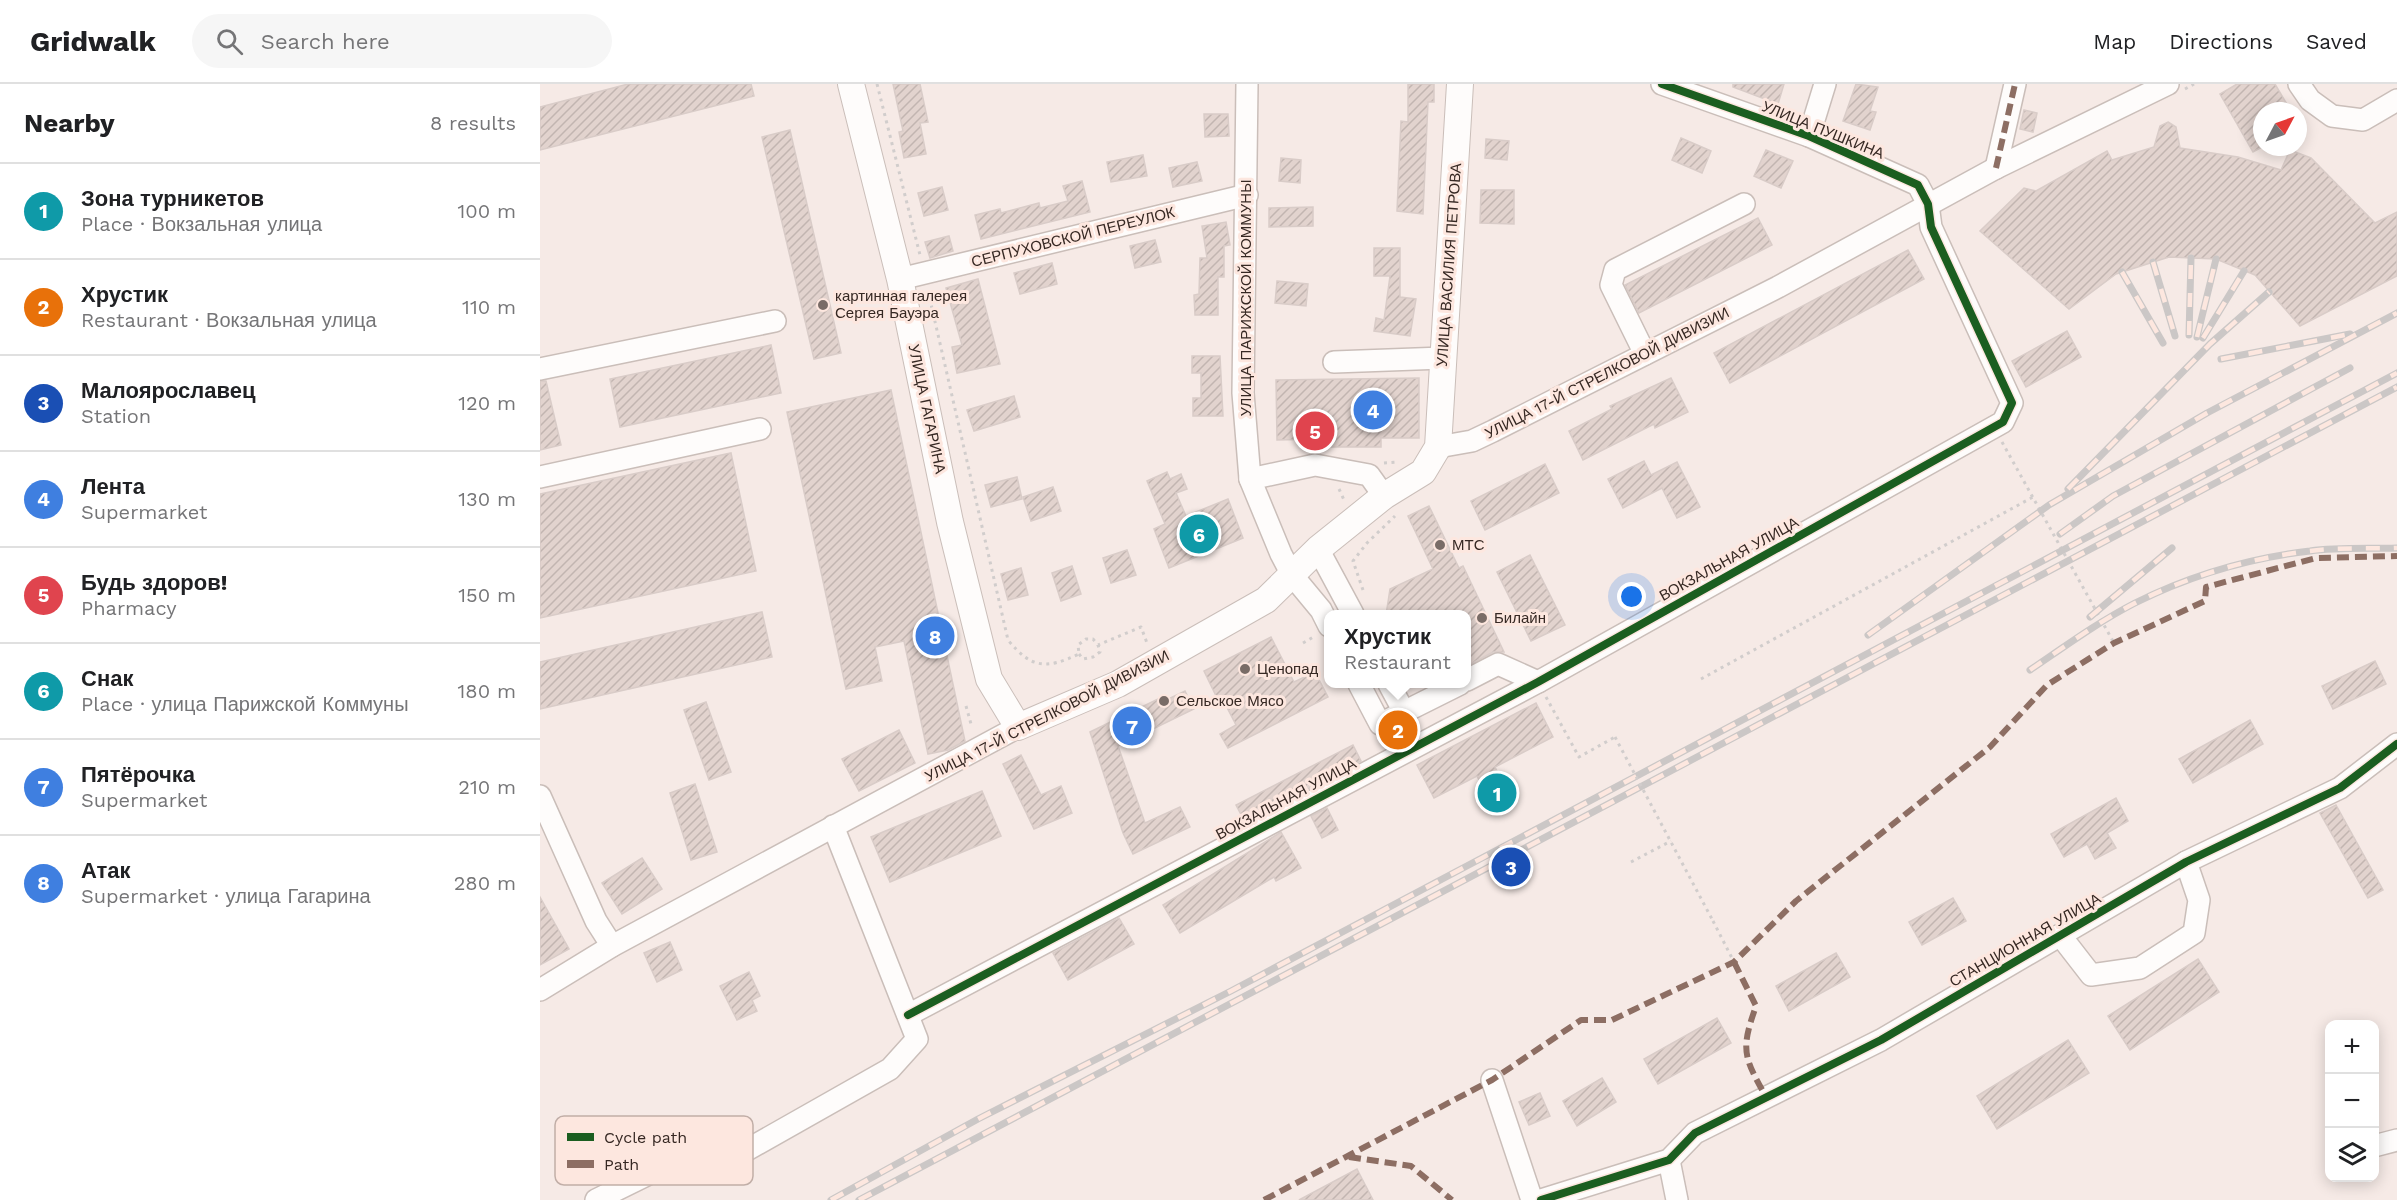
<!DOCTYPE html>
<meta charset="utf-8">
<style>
:root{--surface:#fff;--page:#f6f6f6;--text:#202124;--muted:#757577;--line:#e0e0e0;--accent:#db2777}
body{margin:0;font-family:"Work Sans",sans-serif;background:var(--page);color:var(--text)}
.controls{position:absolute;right:18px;bottom:18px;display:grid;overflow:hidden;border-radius:12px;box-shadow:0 3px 15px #0003}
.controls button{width:54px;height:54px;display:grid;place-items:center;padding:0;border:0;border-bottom:2px solid var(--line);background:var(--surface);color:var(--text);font:30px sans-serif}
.compass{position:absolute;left:1713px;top:18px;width:54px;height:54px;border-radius:50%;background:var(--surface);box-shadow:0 3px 15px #0003;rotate:49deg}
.you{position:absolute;left:1092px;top:513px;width:21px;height:21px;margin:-15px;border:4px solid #fff;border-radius:50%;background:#1a73e8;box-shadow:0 0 0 9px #1a73e833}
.badge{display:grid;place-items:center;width:39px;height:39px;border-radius:50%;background:var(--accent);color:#fff;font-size:20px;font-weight:700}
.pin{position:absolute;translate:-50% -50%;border:3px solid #fff;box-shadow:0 2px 6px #0006}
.popup{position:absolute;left:784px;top:526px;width:147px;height:78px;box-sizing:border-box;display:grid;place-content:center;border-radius:12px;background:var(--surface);filter:drop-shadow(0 2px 4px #0005);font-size:20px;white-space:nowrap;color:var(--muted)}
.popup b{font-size:22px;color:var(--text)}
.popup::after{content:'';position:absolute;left:50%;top:100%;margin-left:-12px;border:12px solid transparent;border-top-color:var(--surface)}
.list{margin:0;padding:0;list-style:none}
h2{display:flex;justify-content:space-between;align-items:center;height:78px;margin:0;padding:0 24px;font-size:26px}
h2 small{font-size:20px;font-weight:400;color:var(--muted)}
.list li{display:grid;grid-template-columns:39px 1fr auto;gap:18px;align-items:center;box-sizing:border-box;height:96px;padding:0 24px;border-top:2px solid var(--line)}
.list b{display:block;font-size:22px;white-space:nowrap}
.list p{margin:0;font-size:20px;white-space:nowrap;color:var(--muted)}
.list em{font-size:20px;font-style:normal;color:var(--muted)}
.icon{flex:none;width:33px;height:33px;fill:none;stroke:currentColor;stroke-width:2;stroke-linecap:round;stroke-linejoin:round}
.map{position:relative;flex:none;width:1857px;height:1116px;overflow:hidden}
header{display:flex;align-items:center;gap:36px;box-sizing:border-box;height:84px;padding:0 30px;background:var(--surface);border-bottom:2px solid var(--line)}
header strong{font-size:28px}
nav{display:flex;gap:33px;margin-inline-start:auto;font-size:21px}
.search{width:420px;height:54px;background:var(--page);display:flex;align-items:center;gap:15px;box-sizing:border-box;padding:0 21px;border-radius:33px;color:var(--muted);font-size:22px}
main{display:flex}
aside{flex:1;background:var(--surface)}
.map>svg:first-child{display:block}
.building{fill:url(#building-hatch);stroke:#d9ccc8;stroke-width:1.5}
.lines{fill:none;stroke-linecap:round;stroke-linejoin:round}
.minor-casing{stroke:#cabeb9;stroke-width:24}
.major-casing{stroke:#cabeb9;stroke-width:28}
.path{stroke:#d1cdcc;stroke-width:3;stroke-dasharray:3 4.5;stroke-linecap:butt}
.minor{stroke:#fefcfb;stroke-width:21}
.major{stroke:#fefcfb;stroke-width:26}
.rail-casing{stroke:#cbc7c6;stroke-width:7}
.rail{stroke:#fde7df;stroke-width:4.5;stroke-dasharray:14;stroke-linecap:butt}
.path-bridge{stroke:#d1cdcc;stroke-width:3;stroke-dasharray:3 4.5;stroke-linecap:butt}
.quiet{stroke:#8d6e63;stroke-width:6;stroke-dasharray:12 6;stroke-linecap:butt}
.cycleway-casing{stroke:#fde7df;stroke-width:11}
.cycleway{stroke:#1b5e20;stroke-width:8}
.poi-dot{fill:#796c67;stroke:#fde7df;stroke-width:2}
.labels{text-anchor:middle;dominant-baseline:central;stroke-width:6;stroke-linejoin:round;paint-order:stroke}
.street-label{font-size:15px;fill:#362823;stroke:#fde7df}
.poi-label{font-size:15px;fill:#362823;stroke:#fde7df;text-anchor:start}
.key{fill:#fde7df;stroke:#c1aea7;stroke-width:1.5}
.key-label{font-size:16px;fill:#362823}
</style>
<header>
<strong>Gridwalk</strong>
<div class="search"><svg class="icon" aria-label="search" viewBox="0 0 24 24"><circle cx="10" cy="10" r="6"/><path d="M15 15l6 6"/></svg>Search here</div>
<nav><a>Map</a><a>Directions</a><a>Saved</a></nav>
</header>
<main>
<aside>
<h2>Nearby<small>8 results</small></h2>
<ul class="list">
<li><span class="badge" style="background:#0f9aa8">1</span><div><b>Зона турникетов</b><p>Place · Вокзальная улица</p></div><em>100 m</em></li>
<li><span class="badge" style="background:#e8710a">2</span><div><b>Хрустик</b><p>Restaurant · Вокзальная улица</p></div><em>110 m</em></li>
<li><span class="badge" style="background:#1a4fb4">3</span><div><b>Малоярославец</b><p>Station</p></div><em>120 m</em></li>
<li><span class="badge" style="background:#3f7fe0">4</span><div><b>Лента</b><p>Supermarket</p></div><em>130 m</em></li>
<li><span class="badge" style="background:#e0444e">5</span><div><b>Будь здоров!</b><p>Pharmacy</p></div><em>150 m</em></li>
<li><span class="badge" style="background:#0f9aa8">6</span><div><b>Снак</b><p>Place · улица Парижской Коммуны</p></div><em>180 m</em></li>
<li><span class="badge" style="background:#3f7fe0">7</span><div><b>Пятёрочка</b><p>Supermarket</p></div><em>210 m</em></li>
<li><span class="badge" style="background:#3f7fe0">8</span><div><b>Атак</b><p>Supermarket · улица Гагарина</p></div><em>280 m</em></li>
</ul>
</aside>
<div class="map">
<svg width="1857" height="1116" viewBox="0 0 1857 1116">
<defs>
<pattern id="building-hatch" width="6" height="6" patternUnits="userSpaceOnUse" patternTransform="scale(1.5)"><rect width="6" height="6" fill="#e2d3ce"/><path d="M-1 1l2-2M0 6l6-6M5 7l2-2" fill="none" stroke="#c2b5b1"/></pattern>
</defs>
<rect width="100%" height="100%" fill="#f6eae6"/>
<!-- building -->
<g class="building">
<polygon points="88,0 211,0 214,12 0,66 0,23"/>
<polygon points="353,0 380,0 388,38 380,39 386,70 364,74 359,48 363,47"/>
<polygon points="868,0 894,0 894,18 888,18 883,130 857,127 861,37 868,38"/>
<polygon points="1193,0 1244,0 1238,20 1193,3"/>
<polygon points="1316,0 1338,3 1330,27 1336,28 1330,46 1303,37"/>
<polygon points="1697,0 1735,0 1751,27 1722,27 1722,63 1713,68 1680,10"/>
<polygon points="1484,26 1497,29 1493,48 1480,45"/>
<polygon points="664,30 688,30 689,52 665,53"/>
<polygon points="1628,38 1636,43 1640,64 1698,73 1741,86 1750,66 1771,74 1835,139 1857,128 1857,192 1760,242 1715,191 1676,175 1629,173 1576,190 1529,225 1440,147 1484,104 1496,107 1567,67 1572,76 1614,63 1620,42"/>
<polygon points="250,46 301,269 274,275 222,53"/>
<polygon points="1141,54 1171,67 1162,89 1132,76"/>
<polygon points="946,55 969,57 967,76 945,74"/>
<polygon points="1226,66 1253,77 1241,104 1214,92"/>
<polygon points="603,71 607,92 571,98 567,78"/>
<polygon points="741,74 761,76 760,99 739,97"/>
<polygon points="657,78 662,97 633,103 629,84"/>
<polygon points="542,97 550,128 441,155 435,131 460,125 461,129 499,119 500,124 528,117 523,102"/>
<polygon points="402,103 408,126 384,132 378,109"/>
<polygon points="941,106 974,106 974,140 940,139"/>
<polygon points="773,123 773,142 729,143 729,124"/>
<polygon points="1218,134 1232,161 1099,229 1085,201"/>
<polygon points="686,138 690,161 684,162 684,193 678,193 678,231 655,231 654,211 659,210 660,174 667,174 662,142"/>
<polygon points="409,152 413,167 390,174 385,158"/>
<polygon points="615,156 621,178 595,184 590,162"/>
<polygon points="834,164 860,164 860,213 876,215 870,252 834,247 836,234 844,236 850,192 834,192"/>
<polygon points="1368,166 1384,195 1190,299 1174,269"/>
<polygon points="512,179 517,200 480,210 474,189"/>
<polygon points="438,195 460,280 417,289 412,263 422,261 406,204"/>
<polygon points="737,197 768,200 766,222 735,219"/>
<polygon points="1527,247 1541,273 1486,303 1472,277"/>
<polygon points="231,261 241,309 80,343 70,295"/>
<polygon points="652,272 680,272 683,332 653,332 653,314 661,314 661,289 652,289"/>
<polygon points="879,294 879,354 841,354 841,363 781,363 781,355 737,356 736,296"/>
<polygon points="1131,294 1148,328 1115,344 1114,340 1043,376 1029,347 1072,325 1070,322"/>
<polygon points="0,297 6,297 21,361 0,366"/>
<polygon points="351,306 425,657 408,666 388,670 364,557 335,563 342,597 306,605 247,328"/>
<polygon points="474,312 480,333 434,347 427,326"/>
<polygon points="191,369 216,487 0,534 0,410"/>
<polygon points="1104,377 1111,391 1137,378 1160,423 1137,434 1122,404 1083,424 1068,395"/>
<polygon points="1005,380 1019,409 945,446 931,417"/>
<polygon points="627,388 630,395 641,390 647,405 636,409 646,432 688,415 703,454 629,484 614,445 625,440 607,397"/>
<polygon points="477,393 482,415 451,423 445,401"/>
<polygon points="513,403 521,427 491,437 483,413"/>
<polygon points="889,422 919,484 923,482 964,568 953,568 927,582 927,531 846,531 850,505 893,485 868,432"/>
<polygon points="587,466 596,491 571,499 563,474"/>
<polygon points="990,471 1025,541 991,557 957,488"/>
<polygon points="532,482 541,510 521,517 512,489"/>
<polygon points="481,484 488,511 468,516 461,490"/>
<polygon points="222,528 232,573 0,625 0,578"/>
<polygon points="731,553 754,598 775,588 788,613 688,664 680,650 696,641 682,614 678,616 664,587"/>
<polygon points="1835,577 1846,600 1793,625 1782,602"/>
<polygon points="645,607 654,625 578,662 605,739 640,723 650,743 593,770 583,749 550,648 618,615 620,619"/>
<polygon points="166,618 191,688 169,696 144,626"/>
<polygon points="996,619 1013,653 955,683 974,720 955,729 937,692 894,714 877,681"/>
<polygon points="1710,636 1723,660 1653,699 1639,675"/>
<polygon points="359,646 375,679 319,707 302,675"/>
<polygon points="813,661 821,677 705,738 696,721"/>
<polygon points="481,671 501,711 521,702 532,729 494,745 463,680"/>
<polygon points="155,700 177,768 151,776 130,709"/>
<polygon points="442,707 461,752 350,798 331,753"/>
<polygon points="1576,714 1588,737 1567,749 1576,764 1555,775 1547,760 1524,773 1511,750"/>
<polygon points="1796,721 1843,806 1828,814 1780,729"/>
<polygon points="787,724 798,746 782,754 771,732"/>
<polygon points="741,748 761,784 736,797 734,793 640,849 623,821"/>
<polygon points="102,774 122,805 82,830 62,799"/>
<polygon points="0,813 29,865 0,881"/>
<polygon points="1413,814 1426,837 1382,861 1369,838"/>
<polygon points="579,834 594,860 528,896 513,869"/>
<polygon points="130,858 142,886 117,898 104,869"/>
<polygon points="1296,869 1310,893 1249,927 1236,902"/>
<polygon points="1658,875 1679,908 1590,966 1568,932"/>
<polygon points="209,888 220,912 212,916 217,927 197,936 180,902"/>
<polygon points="1177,934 1191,959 1118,1000 1104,975"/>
<polygon points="1528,956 1549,989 1457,1045 1437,1012"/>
<polygon points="1062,994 1076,1018 1037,1042 1023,1017"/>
<polygon points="1000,1009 1010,1032 989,1041 979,1018"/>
<polygon points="817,1085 833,1116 759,1116"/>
</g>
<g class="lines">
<!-- minor casing -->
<g class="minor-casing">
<g id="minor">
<polyline points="707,0 703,309 710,395 741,470 752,491 781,526 789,542"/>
<polyline points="1759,0 1770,16 1792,32 1823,36 1857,16"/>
<polyline points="1269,52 1285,0"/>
<polyline points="1456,84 1475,0"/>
<polyline points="360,195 707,111"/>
<polyline points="1105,270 1071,201 1075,186 1204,120"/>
<polyline points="794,278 903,274"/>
<polyline points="0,285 235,237"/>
<polyline points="898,363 932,357 953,347 1238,203 1456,84 1628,0"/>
<polyline points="0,393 220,345"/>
<polyline points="710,395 775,381 829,391 844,412"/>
<polyline points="778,465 813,530"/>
<polyline points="927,596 958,580 998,598"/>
<polyline points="819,600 840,640 920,600"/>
<polyline points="849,600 864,628"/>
<polyline points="0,712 56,837 72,862"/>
<polyline points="1520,851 1551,891 1600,884 1654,849 1659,816 1646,778"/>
<polyline points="0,906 72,862 478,643"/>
<polyline points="368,931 998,598 1463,338 1472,319 1391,143 1388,120 1378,101 1269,52 1122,0"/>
<polyline points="952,996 992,1116"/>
<polyline points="1834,1062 1857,1056"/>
<polyline points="1129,1076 1137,1116"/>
<polyline points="56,1116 133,1078 168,1088 350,985 377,955 293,742"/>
<polyline points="1001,1116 1129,1076 1155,1049 1341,956 1646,778 1800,704 1857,660"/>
</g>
</g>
<!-- major casing -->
<g class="major-casing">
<polyline id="major" points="311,0 360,195 410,438 449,595 478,643 578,600 726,516 778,465 844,412 883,388 898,363 920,0"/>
</g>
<!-- path -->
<g class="path">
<polyline points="337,0 380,171"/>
<polyline points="1645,5 1654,0"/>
<path d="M388,207L468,556C491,584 505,586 539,570L538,561L546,555H553L558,561L601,543L607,559"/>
<polyline points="1462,358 1574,559"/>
<polyline points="844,379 858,378"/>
<polyline points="799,405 805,418"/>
<polyline points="823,506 813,477 827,459 855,432"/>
<polyline points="763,559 775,552"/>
<polyline points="539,570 543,575 553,573 560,568 558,561"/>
<polyline points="1161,595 1493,413"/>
<polyline points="1006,613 1039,673 1075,653"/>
<polyline points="426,622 431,640"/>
<polyline points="1091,778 1131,757"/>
<polyline points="1173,837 1194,878"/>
</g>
<!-- minor -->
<use href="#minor" class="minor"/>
<!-- major -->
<use href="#major" class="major"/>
<!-- rail casing -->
<g class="rail-casing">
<g id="rail">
<polyline points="1613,178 1635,252"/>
<polyline points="1582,188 1623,259"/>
<polyline points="1649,251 1651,174"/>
<polyline points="1657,253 1676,175"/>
<polyline points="1663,254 1704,187"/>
<polyline points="1681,275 1810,250"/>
<polyline points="1528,405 1670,260 1729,208"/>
<polyline points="1520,450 1573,412 1810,284"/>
<polyline points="1550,533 1632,464"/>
<polyline points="1328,551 1509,421 1667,329 1857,229"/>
<path d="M1490,586C1524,563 1558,538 1595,519C1649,492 1709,474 1770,467C1798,463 1828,465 1857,464"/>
<polyline points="291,1116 438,1035 691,907 1857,289"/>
<polyline points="319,1116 1857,303"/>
</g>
</g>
<!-- rail -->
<use href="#rail" class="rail"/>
<!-- path-bridge -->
<polyline class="path-bridge" points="1075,653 1173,837"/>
<!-- quiet -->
<g class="quiet">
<polyline points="1456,84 1475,0"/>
<path d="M1194,878L1216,922C1200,967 1204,973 1226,1013"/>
<polyline points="809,1073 871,1082 912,1116"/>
<polyline points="724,1116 952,996 1041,936 1072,936 1194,878 1256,817 1450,663 1507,601 1574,559 1665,517 1666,503 1776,474 1857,472"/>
</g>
<!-- cycleway casing -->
<g class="cycleway-casing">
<g id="cycleway">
<polyline points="368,931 998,598 1463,338 1472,319 1391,143 1388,120 1378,101 1269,52 1122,0"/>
<polyline points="1001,1116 1129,1076 1155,1049 1341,956 1646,778 1800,704 1857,660"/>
</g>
</g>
<!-- cycleway -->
<use href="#cycleway" class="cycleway"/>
</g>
<!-- markers -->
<g class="poi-dot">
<circle cx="283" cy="221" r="6"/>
<circle cx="900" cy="461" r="6"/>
<circle cx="942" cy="534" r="6"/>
<circle cx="705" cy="585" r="6"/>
<circle cx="624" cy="617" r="6"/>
</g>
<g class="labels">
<!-- street labels -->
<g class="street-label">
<text transform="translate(1283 46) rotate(22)">УЛИЦА ПУШКИНА</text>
<text transform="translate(533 153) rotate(-14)">СЕРПУХОВСКОЙ ПЕРЕУЛОК</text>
<text transform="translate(909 181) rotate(-86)">УЛИЦА ВАСИЛИЯ ПЕТРОВА</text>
<text transform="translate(706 214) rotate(-90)">УЛИЦА ПАРИЖСКОЙ КОММУНЫ</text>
<text transform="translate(1067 289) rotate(-27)">УЛИЦА 17-Й СТРЕЛКОВОЙ ДИВИЗИИ</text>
<text transform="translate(387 325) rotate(78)">УЛИЦА ГАГАРИНА</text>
<text transform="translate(1189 475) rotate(-29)">ВОКЗАЛЬНАЯ УЛИЦА</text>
<text transform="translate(507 632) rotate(-27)">УЛИЦА 17-Й СТРЕЛКОВОЙ ДИВИЗИИ</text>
<text transform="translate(746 715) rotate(-28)">ВОКЗАЛЬНАЯ УЛИЦА</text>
<text transform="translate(1485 856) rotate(-30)">СТАНЦИОННАЯ УЛИЦА</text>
</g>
<!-- poi labels -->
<g class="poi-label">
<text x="295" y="212">картинная галерея<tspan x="295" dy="17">Сергея Бауэра</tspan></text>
<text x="912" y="461">МТС</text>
<text x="954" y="534">Билайн</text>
<text x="717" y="585">Ценопад</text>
<text x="636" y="617">Сельское Мясо</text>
</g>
</g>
<!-- legend -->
<rect x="15" y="1032" width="198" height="69" rx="9" class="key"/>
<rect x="27" y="1049" width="27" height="8" fill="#1b5e20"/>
<rect x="27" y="1076" width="27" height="8" fill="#8d6e63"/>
<g class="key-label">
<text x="64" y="1059">Cycle path</text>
<text x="64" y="1086">Path</text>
</g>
</svg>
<div class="controls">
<button>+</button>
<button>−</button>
<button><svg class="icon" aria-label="layers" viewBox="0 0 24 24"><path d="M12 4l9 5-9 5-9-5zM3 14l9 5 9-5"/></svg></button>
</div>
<svg class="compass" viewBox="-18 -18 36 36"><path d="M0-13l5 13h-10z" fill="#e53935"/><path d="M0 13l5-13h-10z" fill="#757577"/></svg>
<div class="you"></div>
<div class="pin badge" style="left:957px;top:709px;background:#0f9aa8">1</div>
<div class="pin badge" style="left:858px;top:646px;background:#e8710a">2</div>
<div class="popup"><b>Хрустик</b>Restaurant</div>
<div class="pin badge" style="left:971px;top:783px;background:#1a4fb4">3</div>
<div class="pin badge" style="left:833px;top:326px;background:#3f7fe0">4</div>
<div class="pin badge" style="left:775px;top:347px;background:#e0444e">5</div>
<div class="pin badge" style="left:659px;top:450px;background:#0f9aa8">6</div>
<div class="pin badge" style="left:592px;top:642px;background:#3f7fe0">7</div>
<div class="pin badge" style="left:395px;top:552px;background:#3f7fe0">8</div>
</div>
</main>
